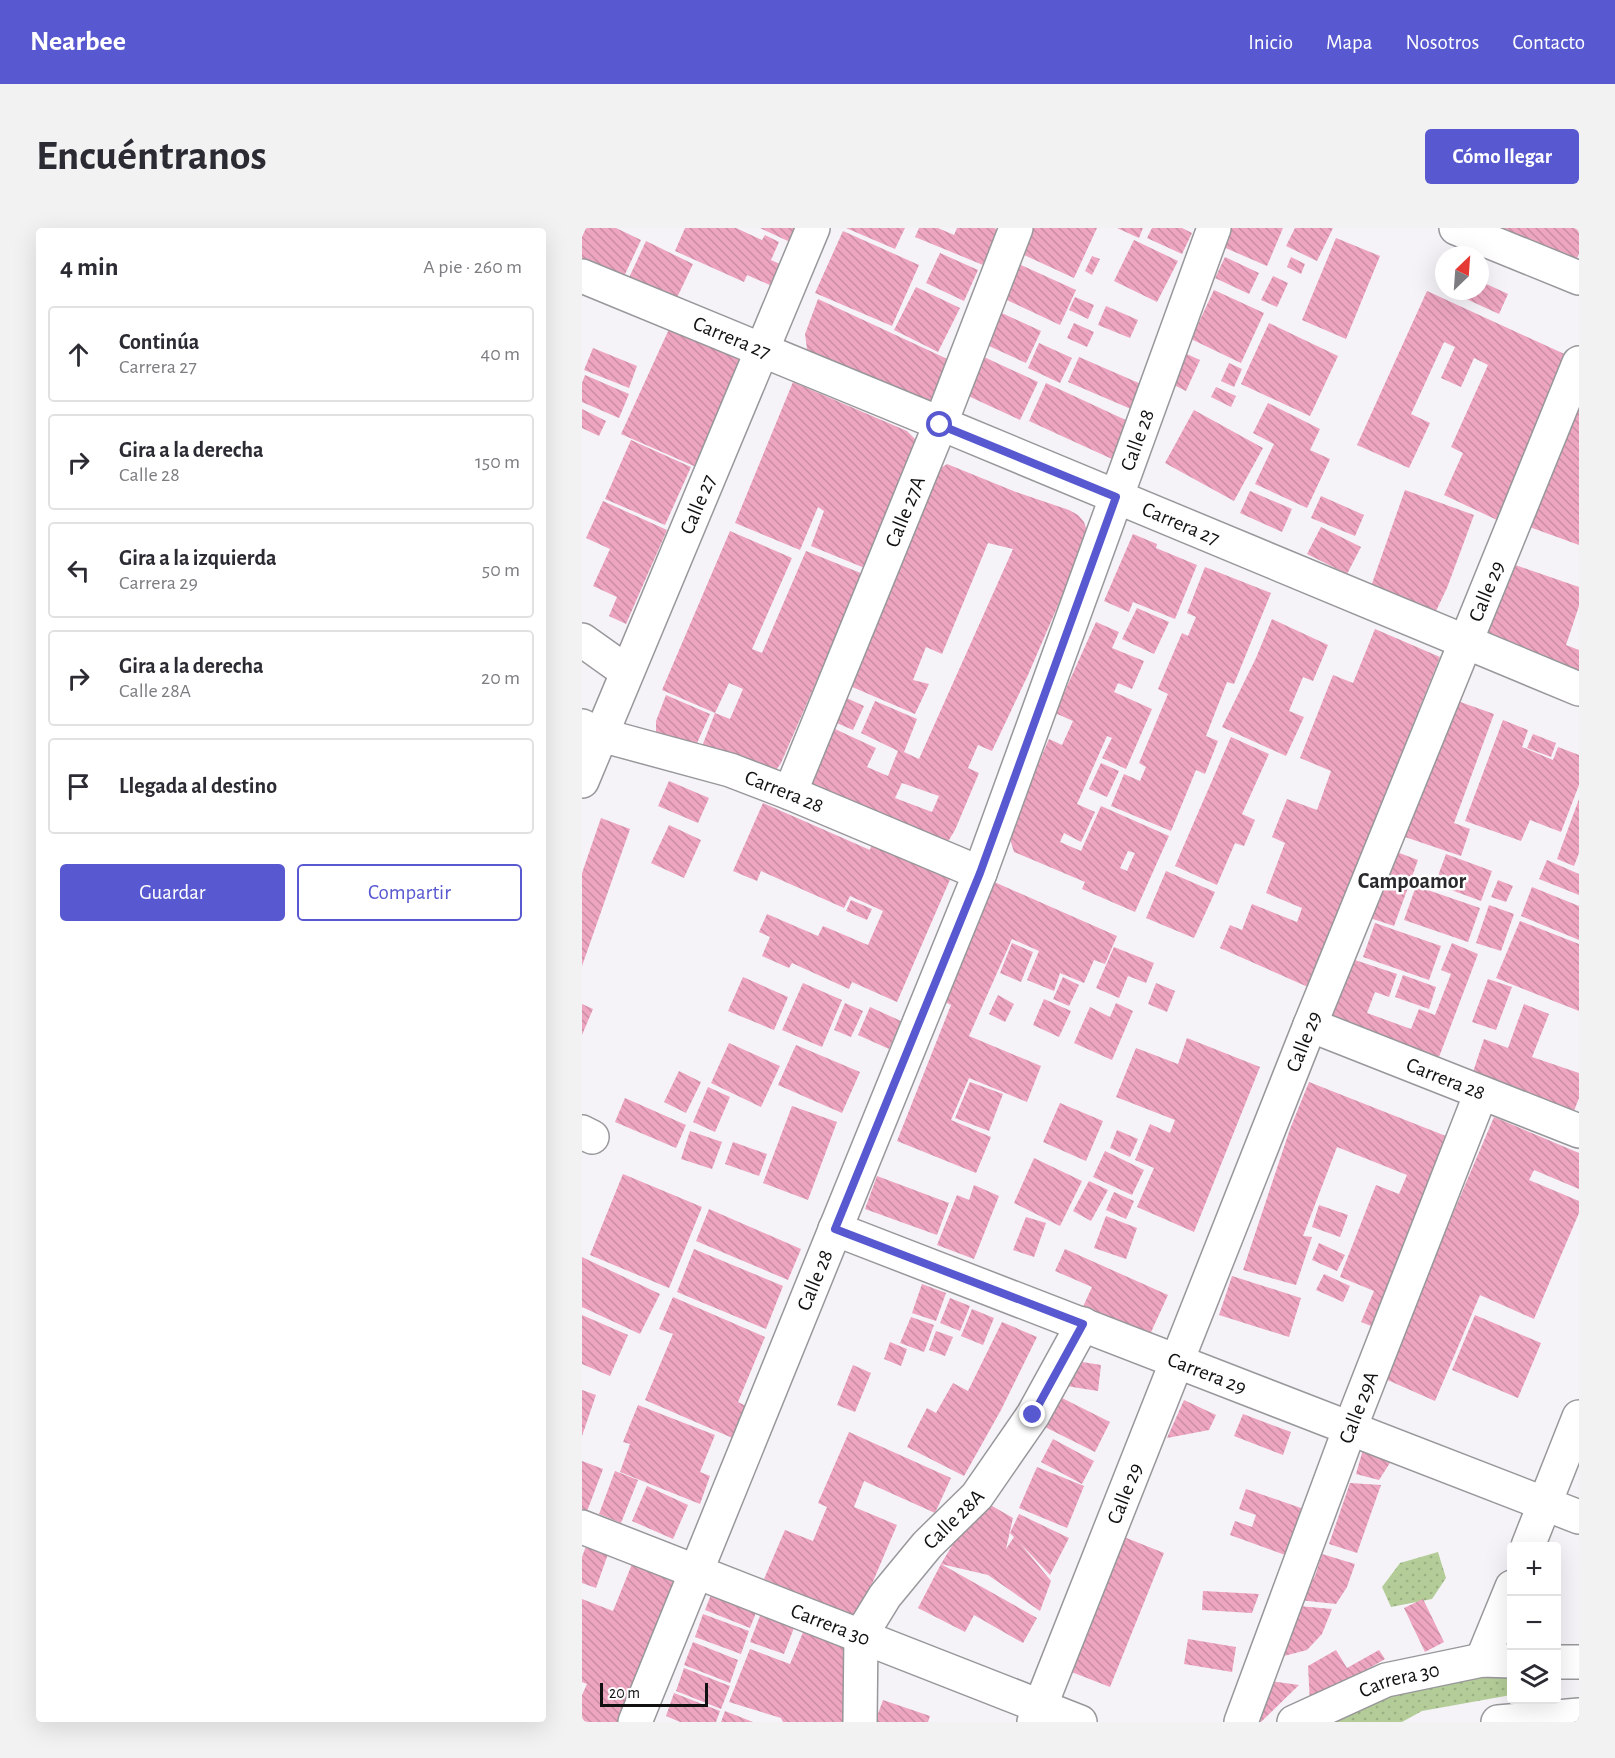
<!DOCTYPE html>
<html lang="es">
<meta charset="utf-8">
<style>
:root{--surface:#fff;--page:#f2f2f3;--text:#2b2b33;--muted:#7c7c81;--line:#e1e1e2;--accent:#5859d0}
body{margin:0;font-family:"Alegreya Sans",sans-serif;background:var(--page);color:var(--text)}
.controls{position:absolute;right:18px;bottom:18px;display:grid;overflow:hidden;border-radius:6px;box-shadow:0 6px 24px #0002}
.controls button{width:54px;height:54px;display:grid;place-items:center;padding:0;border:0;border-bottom:2px solid var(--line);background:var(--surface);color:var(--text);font:30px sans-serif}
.compass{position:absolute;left:853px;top:18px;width:54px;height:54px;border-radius:50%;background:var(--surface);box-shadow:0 6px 24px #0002;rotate:25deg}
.scale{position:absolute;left:18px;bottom:15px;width:108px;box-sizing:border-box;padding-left:6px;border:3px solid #111112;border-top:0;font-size:16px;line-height:21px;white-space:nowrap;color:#111112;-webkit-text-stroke:4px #fff;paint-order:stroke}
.stop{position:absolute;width:18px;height:18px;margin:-14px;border:4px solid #5859d0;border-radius:50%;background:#fff}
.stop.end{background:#5859d0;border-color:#fff;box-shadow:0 2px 6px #0008}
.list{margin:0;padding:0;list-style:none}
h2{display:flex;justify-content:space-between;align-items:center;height:78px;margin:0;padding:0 24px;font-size:26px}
h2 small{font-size:20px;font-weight:400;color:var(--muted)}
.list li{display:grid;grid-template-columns:39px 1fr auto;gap:18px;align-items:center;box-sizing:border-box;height:96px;margin:0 12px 12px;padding:0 12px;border:2px solid var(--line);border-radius:6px}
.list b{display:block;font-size:22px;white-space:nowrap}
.list p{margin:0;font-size:20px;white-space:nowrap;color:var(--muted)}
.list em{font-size:20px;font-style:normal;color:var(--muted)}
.actions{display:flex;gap:12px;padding:18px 24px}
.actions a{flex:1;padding:14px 0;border:2px solid var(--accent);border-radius:6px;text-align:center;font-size:21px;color:var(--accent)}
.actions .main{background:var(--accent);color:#fff}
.icon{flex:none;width:33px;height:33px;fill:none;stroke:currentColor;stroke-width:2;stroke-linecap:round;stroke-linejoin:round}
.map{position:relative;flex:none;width:997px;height:1494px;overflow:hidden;border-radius:6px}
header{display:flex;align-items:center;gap:36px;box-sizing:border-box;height:84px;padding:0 30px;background:var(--accent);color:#fff}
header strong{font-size:28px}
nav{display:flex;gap:33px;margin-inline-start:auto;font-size:21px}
.intro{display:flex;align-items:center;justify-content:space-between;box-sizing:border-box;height:144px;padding:0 36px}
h1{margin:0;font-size:42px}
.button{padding:15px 27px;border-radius:6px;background:var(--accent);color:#fff;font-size:21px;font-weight:700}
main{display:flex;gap:36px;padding:0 36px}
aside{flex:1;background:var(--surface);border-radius:6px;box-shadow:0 6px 24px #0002}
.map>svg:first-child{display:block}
.grass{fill:url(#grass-dots)}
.building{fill:url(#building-back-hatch);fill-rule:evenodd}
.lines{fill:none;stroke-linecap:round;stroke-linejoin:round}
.minor-casing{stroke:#98979b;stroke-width:36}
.minor{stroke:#fff;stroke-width:33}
.route{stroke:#5859d0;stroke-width:8}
.labels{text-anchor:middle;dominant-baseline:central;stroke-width:5;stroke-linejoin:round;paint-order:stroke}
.street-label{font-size:21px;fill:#111112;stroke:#fff}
.neighbourhood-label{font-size:22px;font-weight:bold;fill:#2a292d;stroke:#fff}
</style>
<header>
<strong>Nearbee</strong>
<nav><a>Inicio</a><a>Mapa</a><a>Nosotros</a><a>Contacto</a></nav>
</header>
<div class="intro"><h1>Encuéntranos</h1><a class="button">Cómo llegar</a></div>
<main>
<aside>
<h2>4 min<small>A pie · 260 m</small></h2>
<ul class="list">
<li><svg class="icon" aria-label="ahead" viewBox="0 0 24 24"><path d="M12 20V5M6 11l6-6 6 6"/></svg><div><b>Continúa</b><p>Carrera 27</p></div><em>40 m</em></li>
<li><svg class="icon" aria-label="right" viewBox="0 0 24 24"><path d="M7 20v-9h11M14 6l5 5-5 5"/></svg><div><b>Gira a la derecha</b><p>Calle 28</p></div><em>150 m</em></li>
<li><svg class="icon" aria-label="left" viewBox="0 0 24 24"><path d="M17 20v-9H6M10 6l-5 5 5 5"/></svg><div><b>Gira a la izquierda</b><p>Carrera 29</p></div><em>50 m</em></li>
<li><svg class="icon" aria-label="right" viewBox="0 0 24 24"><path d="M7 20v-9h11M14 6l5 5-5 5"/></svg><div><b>Gira a la derecha</b><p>Calle 28A</p></div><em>20 m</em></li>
<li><svg class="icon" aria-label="arrive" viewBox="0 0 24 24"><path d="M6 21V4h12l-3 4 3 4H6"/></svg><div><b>Llegada al destino</b></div></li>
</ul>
<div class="actions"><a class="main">Guardar</a><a>Compartir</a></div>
</aside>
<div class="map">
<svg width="997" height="1494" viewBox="0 0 997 1494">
<defs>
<pattern id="grass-dots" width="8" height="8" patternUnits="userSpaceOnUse" patternTransform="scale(1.5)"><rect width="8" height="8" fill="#b4cd98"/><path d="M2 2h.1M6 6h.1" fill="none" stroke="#9aaf82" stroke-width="1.8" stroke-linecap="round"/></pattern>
<pattern id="building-back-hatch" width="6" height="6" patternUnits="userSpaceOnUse" patternTransform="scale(1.5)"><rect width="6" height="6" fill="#eea5c0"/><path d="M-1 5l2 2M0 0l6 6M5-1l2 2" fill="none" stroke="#cb8da4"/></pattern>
</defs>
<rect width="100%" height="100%" fill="#f5f3f8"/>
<!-- grass -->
<g class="grass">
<polygon points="856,1324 864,1350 850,1371 809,1379 800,1359 818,1335"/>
<polygon points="929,1440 929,1467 840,1483 820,1494 744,1494 837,1456"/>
</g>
<!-- building -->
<g class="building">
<polygon points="4,0 34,0 59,12 38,57 0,39 0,9"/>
<polygon points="103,0 154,0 180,12 183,7 197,14 189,32 200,37 190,58 165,47 162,54 93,23"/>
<polygon points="178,0 214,0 208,14"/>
<polygon points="264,0 323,0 313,21"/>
<polygon points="337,0 356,0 372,7 375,0 412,0 416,2 401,37 333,9"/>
<polygon points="439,0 515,0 492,50 429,21"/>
<polygon points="535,0 561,0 557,10"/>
<polygon points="570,0 600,0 610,5 600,26 565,10"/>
<polygon points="647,0 701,0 685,38 639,18"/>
<polygon points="713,0 751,0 735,33 704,18"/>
<polygon points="904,0 997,0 997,26 989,42"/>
<polygon points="261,3 337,37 310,98 233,65"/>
<polygon points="754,10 798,28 764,111 720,92"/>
<polygon points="552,12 596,33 575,74 532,53"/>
<polygon points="64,13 111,36 92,76 45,54"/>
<polygon points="358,25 396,42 382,73 344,55"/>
<polygon points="510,28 518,31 510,47 503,43"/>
<polygon points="643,29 677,45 667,66 633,50"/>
<polygon points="709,29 723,36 719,46 705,39"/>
<polygon points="428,32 494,62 478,97 412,66"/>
<polygon points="691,48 706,55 695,79 679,72"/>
<polygon points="898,53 926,66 917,86 867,63 898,63"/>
<polygon points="334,59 378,80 356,124 312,102"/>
<polygon points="632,62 682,85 659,135 609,111"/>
<polygon points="845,63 989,129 915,292 862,267 881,225 869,219 906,137 892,130 879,159 859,150 873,119 862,114 829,186 848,195 827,240 775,217"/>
<polygon points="493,69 512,77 506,91 487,82"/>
<polygon points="236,71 374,135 351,186 231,131 225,121 223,106"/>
<polygon points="524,78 556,92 548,110 516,97"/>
<polygon points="411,81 459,103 444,135 396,113"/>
<polygon points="492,95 512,104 505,119 485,110"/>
<polygon points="687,95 756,128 728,188 659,156"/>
<polygon points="88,99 164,128 114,239 39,206"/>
<polygon points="457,115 490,130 478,155 446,140"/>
<polygon points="11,120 55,138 47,160 2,142"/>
<polygon points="598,123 618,132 604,163 584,153"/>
<polygon points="402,129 456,154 438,192 384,167"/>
<polygon points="497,129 559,156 549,181 486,154"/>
<polygon points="647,135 660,141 652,159 639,153"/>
<polygon points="3,147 47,166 37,190 0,174 0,155"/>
<polygon points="997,152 997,317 942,297"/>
<polygon points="211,154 325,203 335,213 285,341 229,318 242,283 236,279 218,322 153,295"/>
<polygon points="464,155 548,194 530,231 447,193"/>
<polygon points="634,159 654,168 649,179 629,169"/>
<polygon points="686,175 738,201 728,222 748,231 725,280 673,256 692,216 671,205"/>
<polygon points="0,181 24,193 17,208 0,200"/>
<polygon points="612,182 681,220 652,273 583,235"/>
<polygon points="49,212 109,239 83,297 23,271"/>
<path d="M365,236L434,264L487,282L496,287L502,294L505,303V310L446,447L410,523L396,517L386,540L397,545L373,602L367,612L360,617L223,570L240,495L294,520L285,539L306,548L316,523L279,505L293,473L335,491L322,524L337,531L431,321L406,315L360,426L344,419L331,452L347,456L333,486L261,455L356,242ZM320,555L357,568L350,584L313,570Z"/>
<polygon points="823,262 892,287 865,360 852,387 787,364"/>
<polygon points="668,263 710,281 700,304 658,285"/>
<polygon points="739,268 782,287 773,308 729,290"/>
<polygon points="21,273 85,302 44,396 27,388 35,369 11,358 28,321 4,310"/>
<polygon points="739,299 779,319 765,346 725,326"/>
<path d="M148,303L210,330L170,421L180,425L224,323L281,346L199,535L190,548L117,526L133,485L80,462ZM147,455L161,461L148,491L133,485Z"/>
<polygon points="551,306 575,316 574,320 615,337 593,391 551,374 547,384 522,373"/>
<polygon points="922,333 997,359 997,378 984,417 997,422 997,455 893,417"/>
<polygon points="623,339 689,365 652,456 645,454 624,508 636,513 623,546 614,542 589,603 529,578 542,546 558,553 564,539 557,535 586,466 576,461 600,405 606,408 614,389 605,385"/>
<polygon points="555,380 587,394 572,426 540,411"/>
<polygon points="690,391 746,417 731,453 721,449 707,483 722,489 704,528 640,499 674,430"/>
<path d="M514,394L537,404L530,420L562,433L550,461L536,455L532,464L570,481L544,541L520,530L530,510L525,508L495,576L513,584L499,614L482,605L478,614L499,623L519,578L587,608L553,684L500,661L503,654L432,624L426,605L467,511L480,517L491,493L473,485ZM546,623L553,625L545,643L538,640Z"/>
<polygon points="793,401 858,429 726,759 638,720 648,697 660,702 670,676 715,694 720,680 684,665 703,615 690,609 705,571 735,582 749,543 718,530 751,447 771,455"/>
<polygon points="254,465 282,478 271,502 243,490"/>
<polygon points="84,467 128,486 111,524 77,508 74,504 74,493"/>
<polygon points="870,471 912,486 872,595 888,601 879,628 820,608"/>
<polygon points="921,492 946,502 940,519 971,532 976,519 997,527 997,557 979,604 948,592 939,613 883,593"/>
<polygon points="951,506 974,515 969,529 945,520"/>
<polygon points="649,509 687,526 660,586 673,592 662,618 653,615 635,657 593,638"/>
<polygon points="519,535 537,543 525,569 507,561"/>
<polygon points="87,553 127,570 116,595 76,578"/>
<polygon points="997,571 997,625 992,638 975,631"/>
<polygon points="181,575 288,622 291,613 370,647 315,774 270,754 267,761 210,735 207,740 180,728 188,709 177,704 185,686 236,708 241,698 286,717 301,683 268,668 262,680 179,643 175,653 151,643"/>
<polygon points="19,590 48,601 0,738 0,645"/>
<polygon points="87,597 119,612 102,650 69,635"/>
<polygon points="812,623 836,632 812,698 788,690"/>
<polygon points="864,626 910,643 899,673 853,656"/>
<polygon points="965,632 997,646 997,667 957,651"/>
<polygon points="584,643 633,664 612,710 564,690"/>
<polygon points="916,652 931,658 924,674 909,669"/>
<polygon points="410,653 535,708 523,736 512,732 502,755 478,745 472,763 445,752 457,723 430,711 387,808 459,838 445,874 387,850 369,892 409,909 394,945 315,913 369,777 361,773"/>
<polygon points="834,658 898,680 886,714 822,692"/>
<polygon points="950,659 997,678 997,712 939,688"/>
<polygon points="269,672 290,681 285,692 264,683"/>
<polygon points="907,677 932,686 919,723 894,715"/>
<polygon points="938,693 997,716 997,783 914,750"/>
<polygon points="793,695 859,718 847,752 781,729"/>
<polygon points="430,715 451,724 439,754 418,745"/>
<polygon points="870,715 896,726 857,829 749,788 770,731 815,746 807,769 793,764 785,785 829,801 837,781 853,787 869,746 859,742"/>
<polygon points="532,719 572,735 564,755 546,748 537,770 514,760"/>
<polygon points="821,747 854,759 847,781 813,769"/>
<polygon points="161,749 206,769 192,802 146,783"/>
<polygon points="481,749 497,757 487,778 471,771"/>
<polygon points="906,751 930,759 914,802 890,794"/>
<polygon points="221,755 260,772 240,819 200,802"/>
<polygon points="574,755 593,763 585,784 566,776"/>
<polygon points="416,767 432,776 423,794 407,786"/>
<polygon points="462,771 489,783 477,809 451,797"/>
<polygon points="263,775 281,783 269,809 252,802"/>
<polygon points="534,775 551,783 530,832 492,815 508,779 528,789"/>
<polygon points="0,776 11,781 0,807"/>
<polygon points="942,776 967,786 950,829 997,845 997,870 992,883 890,847 902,811 926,820"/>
<polygon points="288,779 319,793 307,821 276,807"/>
<polygon points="605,810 678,839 612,1004 555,979 572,940 553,932 568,896 588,905 593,892 534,869 554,820 596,836"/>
<polygon points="147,815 198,838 179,879 129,855"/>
<polygon points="214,817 278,844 260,885 196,857"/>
<polygon points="97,843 119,854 104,885 82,874"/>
<polygon points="388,854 421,866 407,903 373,890"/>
<polygon points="727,854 874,912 799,1102 779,1094 792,1063 758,1049 794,957 817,966 825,947 755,919 721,1008 730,1009 714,1057 661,1042 708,901"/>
<polygon points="126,859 148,869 133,904 111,894"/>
<polygon points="43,870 104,897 94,920 33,894"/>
<polygon points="478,875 521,893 504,933 461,914"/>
<polygon points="210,878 255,894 226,972 181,955"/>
<polygon points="912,889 997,925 997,961 952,942 947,952 997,973 997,985 952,1091 898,1067 853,1173 801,1150"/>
<polygon points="535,902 556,911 548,929 528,920"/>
<polygon points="108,903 140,914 130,941 99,931"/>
<polygon points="151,914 185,926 177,948 143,936"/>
<polygon points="523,923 562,942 550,967 511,949"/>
<polygon points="452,930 500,953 478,998 432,975"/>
<polygon points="41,946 120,979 87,1060 8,1027"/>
<polygon points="295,948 367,975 355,1007 283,981"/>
<polygon points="507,953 526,962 509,993 491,983"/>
<polygon points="392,957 417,968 392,1031 355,1017 375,967 387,972"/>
<polygon points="532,964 552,973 544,991 524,982"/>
<polygon points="737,977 766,987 758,1009 730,999"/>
<polygon points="127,981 219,1021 206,1052 114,1013"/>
<polygon points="524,988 555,1000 544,1031 512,1020"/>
<polygon points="444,989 464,995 452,1029 431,1022"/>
<polygon points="737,1015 763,1027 755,1043 730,1032"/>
<polygon points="112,1021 201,1058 184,1101 95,1064"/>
<polygon points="483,1021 586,1067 565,1113 499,1083 510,1059 473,1043"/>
<polygon points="0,1029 78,1066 58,1106 0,1079"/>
<polygon points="742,1046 768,1058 761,1074 734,1062"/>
<polygon points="650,1048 719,1070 707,1109 637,1087"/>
<polygon points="340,1056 364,1065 354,1093 330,1085"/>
<polygon points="91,1069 183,1109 156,1174 168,1180 155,1212 63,1172 91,1106 77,1101"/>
<polygon points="368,1070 388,1078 378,1103 358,1095"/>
<polygon points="390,1081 412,1090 401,1117 379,1108"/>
<polygon points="0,1087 46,1107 28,1148 0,1136"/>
<polygon points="893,1087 959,1115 936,1170 870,1142"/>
<polygon points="329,1089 352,1097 342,1124 318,1115"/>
<polygon points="420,1094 455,1109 419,1182 382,1248 325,1219 345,1180 354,1185 371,1155 386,1163"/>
<polygon points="354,1103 371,1109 363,1128 347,1122"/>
<polygon points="308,1114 325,1121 319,1138 302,1131"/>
<polygon points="488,1132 519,1137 516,1163 484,1158"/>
<polygon points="271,1137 289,1145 273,1184 255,1177"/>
<polygon points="0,1162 14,1167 0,1208"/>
<polygon points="474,1167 528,1194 513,1224 459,1197"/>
<polygon points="602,1172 634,1187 627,1202 585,1210"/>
<polygon points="56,1177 133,1207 118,1244 128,1248 118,1276 38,1244 48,1216 41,1214"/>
<polygon points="661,1186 709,1204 701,1227 652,1208"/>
<polygon points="267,1204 369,1250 353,1285 282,1253 272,1279 315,1297 275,1391 182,1351 203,1302 231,1313 245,1279 236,1275"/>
<polygon points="471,1211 512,1233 500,1256 459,1234"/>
<polygon points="782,1218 813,1227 797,1252 774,1246"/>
<polygon points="0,1233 21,1241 4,1286 0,1284"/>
<polygon points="455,1239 502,1258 485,1300 437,1280"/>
<polygon points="33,1243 56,1252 39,1295 17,1286"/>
<polygon points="768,1255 799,1257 775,1325 747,1316"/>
<polygon points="65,1258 106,1277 91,1311 50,1293"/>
<polygon points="664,1261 722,1281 706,1328 648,1307 653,1293 670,1299 674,1287 657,1281"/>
<polygon points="398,1271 431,1290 424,1321 432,1309 428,1305 437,1286 487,1310 468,1347 437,1314 469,1353 458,1383 406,1347 359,1336 455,1390 441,1415 392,1387 383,1404 336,1380 359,1336"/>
<polygon points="537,1307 582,1325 528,1459 487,1443"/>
<polygon points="4,1318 26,1326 14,1360 0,1355 0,1329"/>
<polygon points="740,1326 773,1336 765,1359 754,1376 717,1372 733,1348"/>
<polygon points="50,1336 100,1356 45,1494 0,1494 0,1467 5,1456 0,1454 0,1371 31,1383"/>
<polygon points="132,1359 177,1377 168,1400 123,1382"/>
<polygon points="621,1363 677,1366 670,1385 620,1382"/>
<polygon points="841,1371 862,1414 843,1424 822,1380"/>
<polygon points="717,1378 750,1381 740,1406 725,1422 698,1429"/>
<polygon points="181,1380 215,1392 202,1426 168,1414"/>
<polygon points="121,1386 167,1403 159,1426 113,1409"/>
<polygon points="224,1397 269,1407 263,1494 201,1494 199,1490 147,1474 168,1421 208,1436"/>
<polygon points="606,1411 654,1419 650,1444 602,1436"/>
<polygon points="111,1414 156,1432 148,1455 102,1437"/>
<polygon points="754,1422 765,1440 797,1422 803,1431 728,1475 726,1438"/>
<polygon points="102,1440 148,1458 139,1481 94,1463"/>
<polygon points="681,1452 717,1457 679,1494 663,1494"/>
<polygon points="92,1465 138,1483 134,1494 98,1494 84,1488"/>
<polygon points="301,1472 348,1488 346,1494 293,1494"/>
<polygon points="143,1483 171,1494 139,1494"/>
</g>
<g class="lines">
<!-- minor casing -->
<g class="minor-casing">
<g id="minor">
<polyline points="874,0 997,50"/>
<path id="s1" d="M0,48C333,184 665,323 997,461"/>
<polyline points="0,412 45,444"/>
<path id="s2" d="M0,498L19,507L148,542L208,565L398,645"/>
<path id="s3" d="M0,553L231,0"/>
<path id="s4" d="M208,565L358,197L434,0"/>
<path id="s5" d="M728,797L997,903"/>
<polyline points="0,904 10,909"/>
<path id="s6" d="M253,1001L997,1289"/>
<path id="s7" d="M0,1299L498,1494"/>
<polyline points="946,1318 997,1189"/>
<polyline points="900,1432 930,1359"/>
<polyline points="975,1434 997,1434"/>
<path id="s8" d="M53,1494L398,645L632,0"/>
<path id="s9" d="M278,1494L279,1407L303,1368L345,1317L395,1268L451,1187L501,1096"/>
<path id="s10" d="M452,1494L728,797L997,135"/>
<path id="s11" d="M659,1494L768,1200L899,865"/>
<path id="s12" d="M712,1494L804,1452L900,1432L930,1433"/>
<polyline points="916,1494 997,1487"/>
</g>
</g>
<!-- minor -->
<use href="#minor" class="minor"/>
</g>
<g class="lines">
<!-- route -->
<polyline class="route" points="358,197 534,269 398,645 253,1001 501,1096 451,1187"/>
</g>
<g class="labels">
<!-- street labels -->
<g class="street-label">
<text stroke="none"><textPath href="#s1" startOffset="162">Carrera 27</textPath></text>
<text stroke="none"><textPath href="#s8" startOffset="1377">Calle 28</textPath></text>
<text stroke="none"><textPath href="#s3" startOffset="300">Calle 27</textPath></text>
<text stroke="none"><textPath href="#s4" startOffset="304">Calle 27A</textPath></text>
<text stroke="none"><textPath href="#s1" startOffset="648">Carrera 27</textPath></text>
<text stroke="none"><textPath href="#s10" startOffset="1218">Calle 29</textPath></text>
<text stroke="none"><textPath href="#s2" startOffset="213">Carrera 28</textPath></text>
<text stroke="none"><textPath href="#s10" startOffset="732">Calle 29</textPath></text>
<text stroke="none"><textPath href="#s5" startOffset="146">Carrera 28</textPath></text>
<text stroke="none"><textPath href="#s8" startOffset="477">Calle 28</textPath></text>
<text stroke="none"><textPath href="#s6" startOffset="399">Carrera 29</textPath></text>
<text stroke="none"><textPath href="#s11" startOffset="336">Calle 29A</textPath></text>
<text stroke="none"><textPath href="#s10" startOffset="246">Calle 29</textPath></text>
<text stroke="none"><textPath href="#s9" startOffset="236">Calle 28A</textPath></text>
<text stroke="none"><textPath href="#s7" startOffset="267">Carrera 30</textPath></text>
<text stroke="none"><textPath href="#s12" startOffset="114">Carrera 30</textPath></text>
</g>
<!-- neighbourhood labels -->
<g class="neighbourhood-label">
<text x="830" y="653">Campoamor</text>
</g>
</g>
</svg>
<div class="controls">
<button>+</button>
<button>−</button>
<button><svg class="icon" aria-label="layers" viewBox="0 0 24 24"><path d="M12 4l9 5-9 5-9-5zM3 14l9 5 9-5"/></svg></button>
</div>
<svg class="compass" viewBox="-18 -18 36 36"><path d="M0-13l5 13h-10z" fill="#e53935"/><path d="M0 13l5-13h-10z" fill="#7c7c81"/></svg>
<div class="scale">20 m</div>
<div class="stop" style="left:358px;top:197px"></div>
<div class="stop end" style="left:451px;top:1187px"></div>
</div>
</main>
